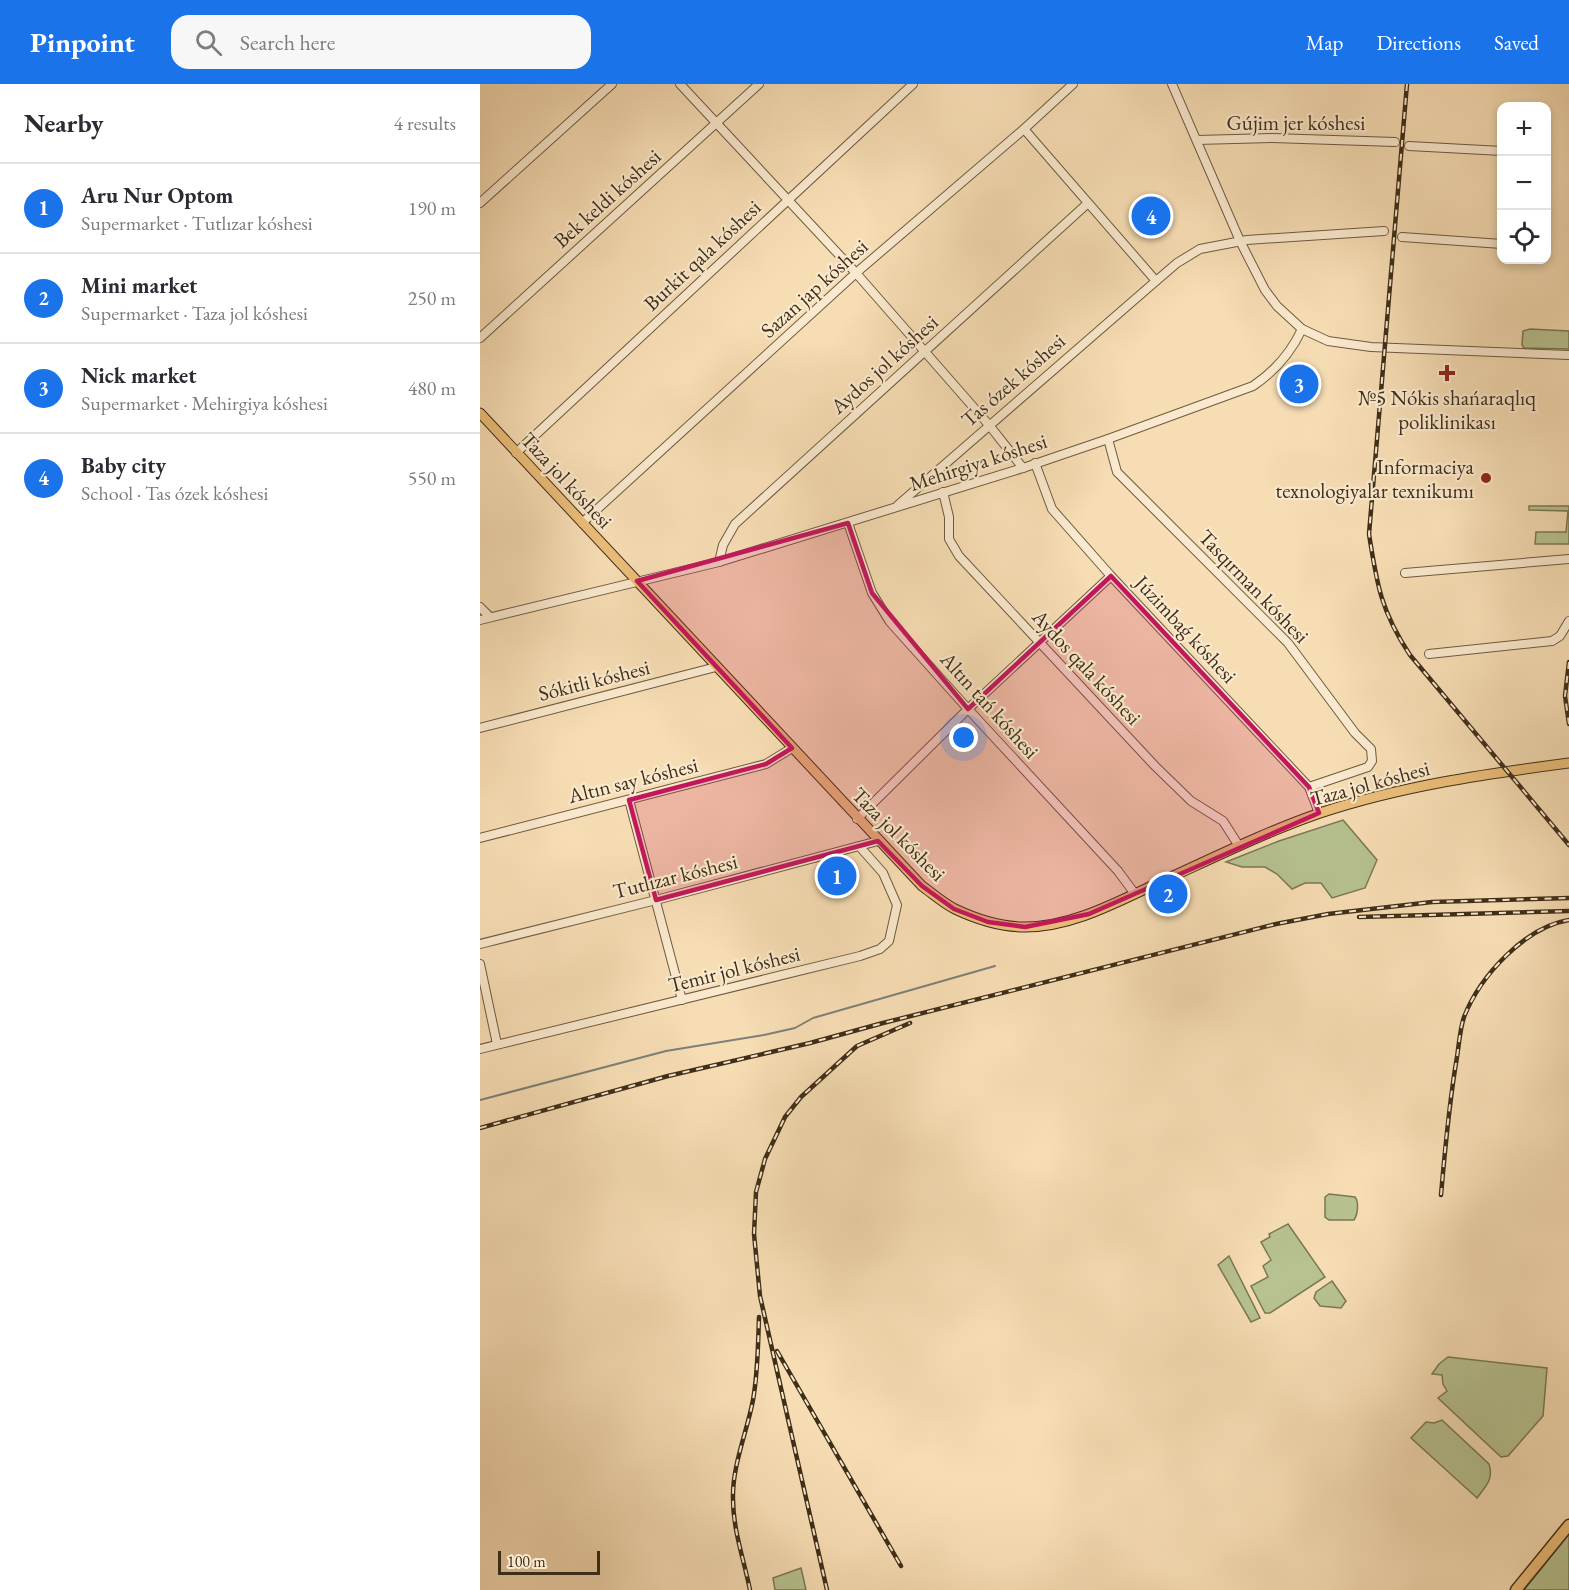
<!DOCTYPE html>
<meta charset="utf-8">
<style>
:root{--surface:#fff;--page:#f7f7f7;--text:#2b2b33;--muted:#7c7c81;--line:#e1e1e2;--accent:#1a73e8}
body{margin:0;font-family:"EB Garamond",serif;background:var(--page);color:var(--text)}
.controls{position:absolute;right:18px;top:18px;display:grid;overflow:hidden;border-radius:12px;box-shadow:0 3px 9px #0003}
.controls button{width:54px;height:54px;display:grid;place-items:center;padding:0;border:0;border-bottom:2px solid var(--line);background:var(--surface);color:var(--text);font:30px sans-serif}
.scale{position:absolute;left:18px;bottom:15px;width:102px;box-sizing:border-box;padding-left:6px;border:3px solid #3f2e18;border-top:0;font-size:16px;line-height:21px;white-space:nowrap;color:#3f2e18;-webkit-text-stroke:4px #fae9ce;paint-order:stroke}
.you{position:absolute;left:484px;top:654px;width:21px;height:21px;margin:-15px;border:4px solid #fff;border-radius:50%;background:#1a73e8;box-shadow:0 0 0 9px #1a73e833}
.badge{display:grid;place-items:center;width:39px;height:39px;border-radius:50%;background:var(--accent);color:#fff;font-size:20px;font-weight:700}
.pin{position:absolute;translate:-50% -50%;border:3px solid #fff;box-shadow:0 2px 6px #0006}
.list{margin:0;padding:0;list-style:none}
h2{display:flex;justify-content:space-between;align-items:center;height:78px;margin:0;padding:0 24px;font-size:26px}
h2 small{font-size:20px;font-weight:400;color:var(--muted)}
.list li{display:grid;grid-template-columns:39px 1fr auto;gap:18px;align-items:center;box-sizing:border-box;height:90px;padding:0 24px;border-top:2px solid var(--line)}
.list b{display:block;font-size:22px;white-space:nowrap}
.list p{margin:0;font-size:20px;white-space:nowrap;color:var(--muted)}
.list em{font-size:20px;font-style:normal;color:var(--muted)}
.icon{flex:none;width:33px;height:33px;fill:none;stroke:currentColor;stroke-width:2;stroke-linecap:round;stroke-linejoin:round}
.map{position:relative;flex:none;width:1089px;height:1506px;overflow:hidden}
header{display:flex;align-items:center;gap:36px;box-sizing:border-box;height:84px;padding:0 30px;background:var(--accent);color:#fff}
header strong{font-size:28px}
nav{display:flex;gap:33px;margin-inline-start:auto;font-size:21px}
.search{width:420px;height:54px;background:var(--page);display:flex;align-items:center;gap:15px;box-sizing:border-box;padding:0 21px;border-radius:18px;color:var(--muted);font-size:22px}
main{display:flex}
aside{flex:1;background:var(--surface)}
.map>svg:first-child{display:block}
.green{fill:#b7c291;stroke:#7b7854;stroke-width:1.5}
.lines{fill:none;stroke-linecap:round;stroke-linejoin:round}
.stream{stroke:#7c8179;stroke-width:2}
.minor-casing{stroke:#6d5a3f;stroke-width:10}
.major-casing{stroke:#3f2e18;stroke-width:11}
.highway-casing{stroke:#3f2e18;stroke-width:13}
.minor{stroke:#fae9ce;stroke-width:8}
.major{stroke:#ecbe7a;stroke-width:9}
.highway{stroke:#ecbe7a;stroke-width:10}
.rail-casing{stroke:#3f2e18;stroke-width:4.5}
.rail{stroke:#fae9ce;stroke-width:2;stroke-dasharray:7;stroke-linecap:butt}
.marked{fill:#c2185b;fill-opacity:0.2;stroke:#c2185b;stroke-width:4.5;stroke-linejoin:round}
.poi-dot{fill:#8f2418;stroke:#fae9ce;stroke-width:2}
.labels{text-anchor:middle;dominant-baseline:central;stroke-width:4.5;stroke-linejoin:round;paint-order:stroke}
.street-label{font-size:21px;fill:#3f2e18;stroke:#fae9ce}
.poi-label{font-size:21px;fill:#3f2e18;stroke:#fae9ce}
</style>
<header>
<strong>Pinpoint</strong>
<div class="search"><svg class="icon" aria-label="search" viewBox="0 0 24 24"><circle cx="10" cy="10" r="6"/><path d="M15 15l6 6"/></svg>Search here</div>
<nav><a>Map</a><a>Directions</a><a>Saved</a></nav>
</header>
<main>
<aside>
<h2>Nearby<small>4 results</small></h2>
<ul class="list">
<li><span class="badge">1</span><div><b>Aru Nur Optom</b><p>Supermarket · Tutlızar kóshesi</p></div><em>190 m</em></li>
<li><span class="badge">2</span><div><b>Mini market</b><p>Supermarket · Taza jol kóshesi</p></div><em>250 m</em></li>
<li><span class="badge">3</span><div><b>Nick market</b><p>Supermarket · Mehirgiya kóshesi</p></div><em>480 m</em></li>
<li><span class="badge">4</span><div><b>Baby city</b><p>School · Tas ózek kóshesi</p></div><em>550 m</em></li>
</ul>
</aside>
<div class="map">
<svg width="1089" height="1506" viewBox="0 0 1089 1506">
<rect width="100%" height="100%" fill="#f7ddb4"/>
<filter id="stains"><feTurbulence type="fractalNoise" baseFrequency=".00333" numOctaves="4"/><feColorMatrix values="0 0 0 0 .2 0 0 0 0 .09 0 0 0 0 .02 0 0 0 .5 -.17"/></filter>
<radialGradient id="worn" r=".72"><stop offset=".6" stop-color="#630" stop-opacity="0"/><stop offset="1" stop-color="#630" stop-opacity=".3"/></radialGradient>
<!-- green -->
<g class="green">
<polygon points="1050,245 1089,247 1089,265 1044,264 1042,261 1043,247"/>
<polygon points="1049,422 1089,422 1089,460 1055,460 1056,448 1086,448 1088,427 1049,426"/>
<polygon points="863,736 897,776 885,804 852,814 841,799 825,799 812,805 797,790 785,783 762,783 746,778 799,757"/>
<path d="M849,1110L875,1113C879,1118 878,1130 874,1136H849L845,1133V1113Z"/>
<polygon points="808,1140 845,1193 790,1229 785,1229 771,1202 788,1193 783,1182 791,1176 781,1158 790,1153 789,1150"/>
<polygon points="749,1172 780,1234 771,1238 738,1181"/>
<polygon points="852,1197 866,1217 861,1224 840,1222 834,1214 836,1208"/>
<polygon points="968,1273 1067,1284 1063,1332 1028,1372 1021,1373 958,1314 967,1307 963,1300 962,1291 952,1290 959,1280"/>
<path d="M962,1336L1009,1380C1014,1395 1006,1402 997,1414L931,1354L946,1338L954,1339Z"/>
<polygon points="1089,1450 1089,1506 1044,1506"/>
<polygon points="321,1484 326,1506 295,1506 293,1494"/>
</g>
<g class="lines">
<!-- stream -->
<polyline class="stream" points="0,1016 186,967 284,951 315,944 333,934 515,882"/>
<!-- minor casing -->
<g class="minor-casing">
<g id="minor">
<polyline points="200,0 376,189 509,341 543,384"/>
<polyline points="692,0 760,157 785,206 797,222 822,245 848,257 891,263 1089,271"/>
<polyline points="544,45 676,197"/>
<polyline points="717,56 792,54 915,58"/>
<polyline points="929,62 1022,67"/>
<polyline points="0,119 132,0"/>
<polyline points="922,153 1022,160"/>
<polyline points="0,254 279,0"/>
<polyline points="628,355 637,388 808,559 875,649 891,665 892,677 888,683 829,703"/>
<polyline points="36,369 433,0"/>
<polyline points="555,379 572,425 631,492 829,703 839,729"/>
<polyline points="463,408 469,433 469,455 479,472 675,682 711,717 743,737 759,762"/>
<polyline points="418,421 676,197 697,179 720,165 767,156 904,147"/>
<polyline points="102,439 376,189 544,45 593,0"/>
<polyline points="368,439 392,509 410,538 488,625 638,787 655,810"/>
<polyline points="239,478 243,461 255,440 608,119"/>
<polyline points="925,489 1089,475"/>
<polyline points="0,523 10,533"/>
<path d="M0,536L239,478L543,384L628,355L773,302C795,287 811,269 822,245"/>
<polyline points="949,570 1072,557 1080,552 1089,537"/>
<polyline points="0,644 236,583"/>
<polyline points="149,716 202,916"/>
<polyline points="377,735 488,625 631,492"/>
<polyline points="0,754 286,680 312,664"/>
<polyline points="0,860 176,816 398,757"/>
<polyline points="0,880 17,960"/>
<polyline points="0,965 380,872 400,865 409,857 417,821 403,789 380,763"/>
</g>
</g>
<!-- major casing -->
<g class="major-casing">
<path id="major" d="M0,329L442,802C452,809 463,819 475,825C496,835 522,843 545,843C592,843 637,818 678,799C731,775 785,748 840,729C921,702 1005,690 1089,679"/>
</g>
<!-- highway casing -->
<g class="highway-casing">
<polyline id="highway" points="1036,1506 1089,1441"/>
</g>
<!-- minor -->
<use href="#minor" class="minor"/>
<!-- major -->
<use href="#major" class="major"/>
<!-- highway -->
<use href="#highway" class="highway"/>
<!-- rail casing -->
<g class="rail-casing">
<g id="rail">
<path d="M927,0L889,450C897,501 901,527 930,571L1089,761"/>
<polyline points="1089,578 1085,612 1089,640"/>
<polyline points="879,833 1089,827"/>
<polyline points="0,1044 188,992 330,959 403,939 796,840 848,830 952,818 1089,814"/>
<path d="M961,1111C965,1065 969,1019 977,973C979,960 980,945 984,933C1000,892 1045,843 1089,836"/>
<polyline points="297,1267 421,1482"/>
<path d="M270,1506C264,1476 253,1446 253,1415C252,1382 267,1348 273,1316C278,1288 278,1260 279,1233"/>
<polyline points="347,1506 280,1212 274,1150 276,1108 285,1075 305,1033 321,1013 377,962 430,939"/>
</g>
</g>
<!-- rail -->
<use href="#rail" class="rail"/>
</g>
<!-- marked area -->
<path class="marked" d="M368,439L392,509L488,625L631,492L829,703L839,729L609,830L545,843L508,838L474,825L442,802L398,757L176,816L149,716L286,680L312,664L157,497Z"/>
<!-- markers -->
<g class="poi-dot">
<path d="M964 280h6v6h6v6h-6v6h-6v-6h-6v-6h6z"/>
<circle cx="1006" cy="394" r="6"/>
</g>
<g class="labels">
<!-- street labels -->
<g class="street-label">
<text x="816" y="38">Gújim jer kóshesi</text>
<text transform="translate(127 114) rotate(-42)">Bek keldi kóshesi</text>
<text transform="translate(222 171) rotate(-43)">Burkit qala kóshesi</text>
<text transform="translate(334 204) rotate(-42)">Sazan jap kóshesi</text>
<text transform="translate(404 280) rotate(-42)">Aydos jol kóshesi</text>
<text transform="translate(533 296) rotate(-41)">Tas ózek kóshesi</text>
<text transform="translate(498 378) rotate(-18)">Mehirgiya kóshesi</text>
<text transform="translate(87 396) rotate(47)">Taza jol kóshesi</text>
<text transform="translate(774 502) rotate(46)">Tasqırman kóshesi</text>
<text transform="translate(706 545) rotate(47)">Júzimbaǵ kóshesi</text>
<text transform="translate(607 583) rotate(47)">Aydos qala kóshesi</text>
<text transform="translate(114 596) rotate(-14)">Sókitli kóshesi</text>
<text transform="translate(510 621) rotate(48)">Altın tań kóshesi</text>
<text transform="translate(153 696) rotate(-14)">Altın say kóshesi</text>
<text transform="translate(890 699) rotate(-15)">Taza jol kóshesi</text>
<text transform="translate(419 750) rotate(45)">Taza jol kóshesi</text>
<text transform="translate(195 792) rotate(-14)">Tutlızar kóshesi</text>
<text transform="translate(254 885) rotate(-14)">Temir jol kóshesi</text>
</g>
<!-- poi labels -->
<g class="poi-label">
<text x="967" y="313">№5 Nókis shańaraqlıq<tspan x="967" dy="24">poliklinikası</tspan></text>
<text x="994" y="382" text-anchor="end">Informaciya<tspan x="994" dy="24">texnologiyalar texnikumı</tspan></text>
</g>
</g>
<rect width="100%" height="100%" filter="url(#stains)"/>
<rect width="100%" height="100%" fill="url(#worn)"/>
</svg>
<div class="controls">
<button>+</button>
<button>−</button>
<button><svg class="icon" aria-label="locate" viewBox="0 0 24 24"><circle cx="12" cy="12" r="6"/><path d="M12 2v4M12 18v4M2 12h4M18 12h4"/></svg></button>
</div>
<div class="scale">100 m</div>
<div class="you"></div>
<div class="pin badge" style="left:357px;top:792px">1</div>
<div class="pin badge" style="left:688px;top:810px">2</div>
<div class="pin badge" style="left:819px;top:300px">3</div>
<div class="pin badge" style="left:671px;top:132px">4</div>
</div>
</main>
